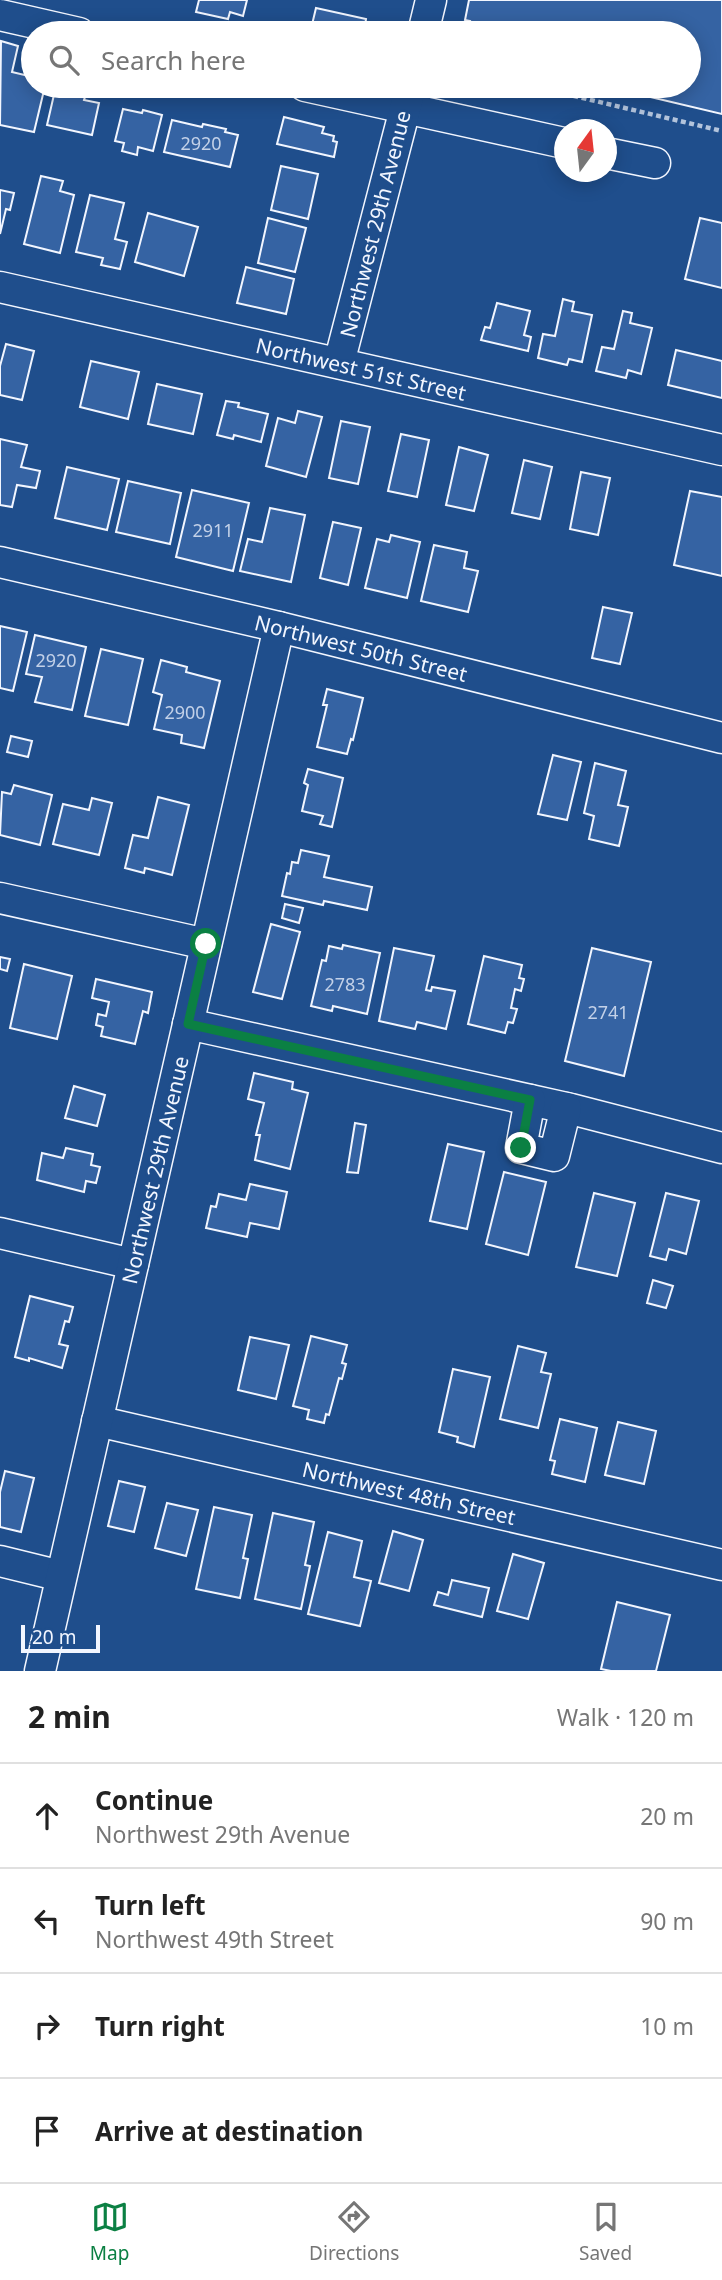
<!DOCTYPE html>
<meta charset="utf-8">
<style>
:root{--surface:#fff;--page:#f6f6f6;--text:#222;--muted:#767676;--line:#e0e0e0;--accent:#0b8043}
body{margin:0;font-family:"Noto Sans",sans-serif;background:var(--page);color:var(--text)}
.compass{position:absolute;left:554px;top:119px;width:63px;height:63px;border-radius:50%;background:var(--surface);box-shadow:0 4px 18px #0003;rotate:15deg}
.scale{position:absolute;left:21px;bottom:18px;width:79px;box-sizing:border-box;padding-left:7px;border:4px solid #f2f6ff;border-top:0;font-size:19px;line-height:24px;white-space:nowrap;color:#f2f6ff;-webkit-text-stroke:5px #1f4e8c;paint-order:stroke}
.stop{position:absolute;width:21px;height:21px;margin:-16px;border:5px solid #0b8043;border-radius:50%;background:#fff}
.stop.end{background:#0b8043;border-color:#fff;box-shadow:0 2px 7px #0008}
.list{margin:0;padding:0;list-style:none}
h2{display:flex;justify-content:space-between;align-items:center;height:91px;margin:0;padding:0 28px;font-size:30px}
h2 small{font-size:23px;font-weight:400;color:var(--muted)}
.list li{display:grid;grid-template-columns:46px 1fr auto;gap:21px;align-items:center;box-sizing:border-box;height:105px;padding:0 28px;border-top:2px solid var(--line)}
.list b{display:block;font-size:26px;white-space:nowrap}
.list p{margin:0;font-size:23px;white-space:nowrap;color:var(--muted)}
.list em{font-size:23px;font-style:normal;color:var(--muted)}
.icon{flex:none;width:38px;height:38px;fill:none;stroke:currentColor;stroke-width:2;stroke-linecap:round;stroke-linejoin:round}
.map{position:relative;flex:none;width:722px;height:1671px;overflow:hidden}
.search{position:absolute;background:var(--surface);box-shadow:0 4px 18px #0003;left:21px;right:21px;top:21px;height:77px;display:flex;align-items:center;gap:18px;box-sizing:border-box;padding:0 24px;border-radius:38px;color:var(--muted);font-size:26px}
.sheet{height:511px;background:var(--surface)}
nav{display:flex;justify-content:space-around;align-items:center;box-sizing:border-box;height:98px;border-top:2px solid var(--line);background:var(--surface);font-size:19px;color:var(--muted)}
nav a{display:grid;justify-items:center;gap:4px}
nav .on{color:var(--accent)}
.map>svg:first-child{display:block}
.building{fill:#3563a3;stroke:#f2f6ff;stroke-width:2}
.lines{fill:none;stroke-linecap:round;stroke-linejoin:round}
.minor-casing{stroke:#f2f6ff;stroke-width:33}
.path{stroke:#b3c4dc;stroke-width:4.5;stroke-dasharray:5 3.5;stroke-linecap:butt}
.minor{stroke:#1f4e8c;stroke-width:30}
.route{stroke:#0b8043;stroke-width:9}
.labels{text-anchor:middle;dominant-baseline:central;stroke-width:5;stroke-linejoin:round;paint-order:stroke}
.number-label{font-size:18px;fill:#c3d1e8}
.street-label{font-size:21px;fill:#f2f6ff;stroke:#1f4e8c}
</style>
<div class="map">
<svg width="722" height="1671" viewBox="0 0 722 1671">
<rect width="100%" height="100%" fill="#1f4e8c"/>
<!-- building -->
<g class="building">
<polygon points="199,0 247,0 243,16 230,12 228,19 196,12"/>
<polygon points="469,0 722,0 722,114 604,86 689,86 689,33 467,33 470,21 465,20"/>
<polygon points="316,8 366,19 364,33 310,33"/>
<polygon points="1,41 18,46 12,72 33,77 33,86 45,86 34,132 0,125"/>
<polygon points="56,86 87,91 84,100 99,103 92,135 47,125"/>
<polygon points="123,109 142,113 143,110 162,115 153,151 138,147 137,155 122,151 124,143 115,141"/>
<polygon points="284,117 324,127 322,133 334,136 333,141 337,142 334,157 277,144"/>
<polygon points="172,120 202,127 203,124 226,129 225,132 238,135 230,167 164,152"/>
<polygon points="281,166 318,174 308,219 271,210"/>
<polygon points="41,176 63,181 60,191 74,195 60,253 24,244"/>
<polygon points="0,190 14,193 10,210 6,209 0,234"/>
<polygon points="90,195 124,203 115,239 127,242 120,269 101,265 103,258 76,252"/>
<polygon points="148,213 198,227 184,276 135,262"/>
<polygon points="268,218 306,228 295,272 258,263"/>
<polygon points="700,218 722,223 722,288 685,279"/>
<polygon points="246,267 294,279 286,314 237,303"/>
<polygon points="563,299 574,302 572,311 592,315 582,362 569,359 567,365 538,358 543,334 555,336"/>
<polygon points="497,303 530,311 524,335 531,337 528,351 481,340 485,327 490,328"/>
<polygon points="623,311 632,313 630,323 652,328 641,374 628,370 626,378 596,371 602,347 614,349"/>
<polygon points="6,344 34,351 22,400 0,395 0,366"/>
<polygon points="676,350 722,361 722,398 668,385"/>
<polygon points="91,361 139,372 128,419 80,407"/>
<polygon points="157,384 202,394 193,434 148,424"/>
<polygon points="226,401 239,403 238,407 268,414 261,442 234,435 233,439 217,435"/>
<polygon points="298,411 322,417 306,477 266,466 278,418 295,423"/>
<polygon points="341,421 370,427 358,484 329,478"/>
<polygon points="401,434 429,440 417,497 388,491"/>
<polygon points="0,439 27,445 21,467 40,471 36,488 17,485 12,507 0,505"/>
<polygon points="459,447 488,455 474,511 446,505"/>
<polygon points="524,460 552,467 540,519 512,513"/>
<polygon points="67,467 119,479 107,530 55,518"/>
<polygon points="581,472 610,478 598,535 570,529"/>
<polygon points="128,481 181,493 170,544 116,532"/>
<polygon points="192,490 249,503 233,571 176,557"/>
<polygon points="690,491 722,497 722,576 674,565"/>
<polygon points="270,508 305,515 291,582 240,571 248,539 262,542"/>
<polygon points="333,522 361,528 348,585 320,578"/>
<polygon points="391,535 420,542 407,598 365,588 377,539 389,542"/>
<polygon points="434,545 467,552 464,568 478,571 468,612 421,601"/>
<polygon points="603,607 632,613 620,664 592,658"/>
<polygon points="0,626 27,632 13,691 0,688"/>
<polygon points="35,635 86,647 72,710 35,702 42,677 26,674"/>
<polygon points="101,649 143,659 128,725 85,716"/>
<polygon points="161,660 187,667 186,672 220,681 204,748 181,743 182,735 154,729 162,695 153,692"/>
<polygon points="327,689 363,698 353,740 351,739 347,754 317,747 327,705 323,705"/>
<polygon points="11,736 32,741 28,757 7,752"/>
<polygon points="553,755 581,762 567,820 538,814"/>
<polygon points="595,763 626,771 618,805 628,807 619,846 589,839 594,816 584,813"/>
<polygon points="308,769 343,778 332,827 320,824 323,816 302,811 308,785 304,783"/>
<polygon points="14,785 52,795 40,845 0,835 2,792 11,794"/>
<polygon points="158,797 189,805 172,875 145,868 144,873 125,868 133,835 148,838"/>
<polygon points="92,798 112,803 99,855 53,844 63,804 89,810"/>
<polygon points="301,850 329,856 324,877 372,887 367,910 324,901 323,905 282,896 287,873 290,874 292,862 298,863"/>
<polygon points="285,904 303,908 299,923 282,918"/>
<polygon points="271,924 300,932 282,999 253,992"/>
<polygon points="343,945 380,953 367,1014 333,1006 332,1011 311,1006 322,960 326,961 329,946 342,949"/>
<polygon points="394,948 434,956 426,990 431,991 432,987 455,991 446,1029 417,1022 415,1029 379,1021"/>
<polygon points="592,948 651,962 624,1076 565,1061"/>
<polygon points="484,956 522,965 519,978 524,979 521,991 515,989 511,1008 517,1009 513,1023 508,1022 505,1033 468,1024"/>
<polygon points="0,957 10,959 7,971 0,969"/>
<polygon points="24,964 72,976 57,1039 10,1028"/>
<polygon points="96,979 152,992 148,1013 143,1011 135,1044 101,1036 103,1027 96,1025 98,1014 106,1016 109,1002 92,998"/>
<polygon points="254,1073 293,1082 292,1089 308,1093 290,1169 255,1160 260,1135 256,1135 264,1103 248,1099"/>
<polygon points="74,1086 105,1095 97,1126 65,1118"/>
<polygon points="355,1123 366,1125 358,1173 347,1172"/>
<polygon points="448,1144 484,1152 467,1229 430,1221"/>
<polygon points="66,1148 93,1154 91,1165 100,1167 96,1183 86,1181 84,1192 37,1180 42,1153 63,1158"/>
<polygon points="504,1172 546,1182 528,1255 486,1244"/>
<polygon points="250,1184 287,1192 279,1229 250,1223 247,1237 206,1228 211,1206 216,1207 219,1194 246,1200"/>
<polygon points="594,1193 635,1203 617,1276 576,1267"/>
<polygon points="666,1193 699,1201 686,1254 669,1249 666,1260 650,1256"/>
<polygon points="653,1280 673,1286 666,1308 647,1303"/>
<polygon points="30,1296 73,1307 69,1322 65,1321 59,1344 68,1346 62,1368 29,1358 29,1361 15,1357"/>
<polygon points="311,1336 347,1345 342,1363 346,1364 342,1379 339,1378 329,1415 326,1414 324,1423 307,1419 309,1410 293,1406"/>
<polygon points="250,1337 289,1345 276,1399 238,1390"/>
<polygon points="518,1346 546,1353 541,1372 551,1374 538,1428 500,1419"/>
<polygon points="453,1369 490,1377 474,1447 457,1442 458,1437 439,1432"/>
<polygon points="560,1419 597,1428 585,1482 552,1474 555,1461 550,1460"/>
<polygon points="618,1422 656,1431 644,1484 605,1475"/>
<polygon points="5,1471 34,1478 21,1532 0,1527 0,1492"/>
<polygon points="119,1481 145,1487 134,1532 108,1526"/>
<polygon points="167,1503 198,1510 186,1556 155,1548"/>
<polygon points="214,1507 252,1515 243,1558 248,1559 240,1598 196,1589"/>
<polygon points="273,1513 314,1522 305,1565 310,1566 301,1609 255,1599"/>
<polygon points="393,1531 423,1540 409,1591 379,1583"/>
<polygon points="328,1532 362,1541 354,1577 371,1581 360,1626 308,1614"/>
<polygon points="513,1554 544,1563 528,1619 497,1611"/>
<polygon points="452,1580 489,1588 482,1617 434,1605 438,1592 448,1595"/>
<polygon points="617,1602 670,1615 656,1671 611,1671 601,1669"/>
</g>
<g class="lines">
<!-- minor casing -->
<g class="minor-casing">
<g id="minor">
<polyline points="0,15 79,33"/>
<polyline points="423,33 431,0"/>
<polyline points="305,86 564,143"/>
<polyline points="606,153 655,163"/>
<polyline points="0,287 722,450"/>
<polyline points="339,363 411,86"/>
<polyline points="0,562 279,627 722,738"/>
<polyline points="0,898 206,944"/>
<polyline points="188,1024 571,1109 722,1148"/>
<polyline points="530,1100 521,1148 554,1156 566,1108"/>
<polyline points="0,1233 133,1264"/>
<polyline points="97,1421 722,1565"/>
<polyline points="0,1561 61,1576"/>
<polyline points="40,1671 279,627"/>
</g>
</g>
<!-- path -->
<polyline class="path" points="532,86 722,131"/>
<!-- minor -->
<use href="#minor" class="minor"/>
</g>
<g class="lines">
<!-- route -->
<polyline class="route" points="206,944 188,1024 530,1100 521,1148"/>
</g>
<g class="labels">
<!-- number labels -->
<g class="number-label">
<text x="201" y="143">2920</text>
<text x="213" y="530">2911</text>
<text x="56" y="660">2920</text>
<text x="185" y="712">2900</text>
<text x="345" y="984">2783</text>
<text x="608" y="1012">2741</text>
</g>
<!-- street labels -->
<g class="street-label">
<text transform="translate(375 224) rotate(-76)">Northwest 29th Avenue</text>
<text transform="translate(361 369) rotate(13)">Northwest 51st Street</text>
<text transform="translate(361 648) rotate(14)">Northwest 50th Street</text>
<text transform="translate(155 1170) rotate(-77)">Northwest 29th Avenue</text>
<text transform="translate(409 1493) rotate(13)">Northwest 48th Street</text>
</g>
</g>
</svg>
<svg class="compass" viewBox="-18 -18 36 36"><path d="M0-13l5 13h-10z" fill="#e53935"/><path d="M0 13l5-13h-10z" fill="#767676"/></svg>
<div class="scale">20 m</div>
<div class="stop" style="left:206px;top:944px"></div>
<div class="stop end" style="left:521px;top:1148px"></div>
<div class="search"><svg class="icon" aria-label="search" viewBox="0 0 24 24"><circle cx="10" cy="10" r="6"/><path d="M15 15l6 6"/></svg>Search here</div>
</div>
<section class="sheet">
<h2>2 min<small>Walk · 120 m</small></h2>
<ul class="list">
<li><svg class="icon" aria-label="ahead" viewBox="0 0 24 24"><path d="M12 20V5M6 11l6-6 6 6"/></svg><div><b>Continue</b><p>Northwest 29th Avenue</p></div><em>20 m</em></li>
<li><svg class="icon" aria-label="left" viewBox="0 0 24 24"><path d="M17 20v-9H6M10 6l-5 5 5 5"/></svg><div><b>Turn left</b><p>Northwest 49th Street</p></div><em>90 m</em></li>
<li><svg class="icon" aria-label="right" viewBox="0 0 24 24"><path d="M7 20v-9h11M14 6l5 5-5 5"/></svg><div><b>Turn right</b></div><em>10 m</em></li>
<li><svg class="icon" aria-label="arrive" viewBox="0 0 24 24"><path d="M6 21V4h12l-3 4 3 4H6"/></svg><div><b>Arrive at destination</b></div></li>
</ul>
</section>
<nav>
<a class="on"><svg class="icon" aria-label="map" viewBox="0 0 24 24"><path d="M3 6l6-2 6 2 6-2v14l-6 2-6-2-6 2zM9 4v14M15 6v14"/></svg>Map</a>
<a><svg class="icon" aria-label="directions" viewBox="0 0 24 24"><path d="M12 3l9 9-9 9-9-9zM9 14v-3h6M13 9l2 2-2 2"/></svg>Directions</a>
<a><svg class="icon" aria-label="saved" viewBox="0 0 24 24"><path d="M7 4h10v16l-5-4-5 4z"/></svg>Saved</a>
</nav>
